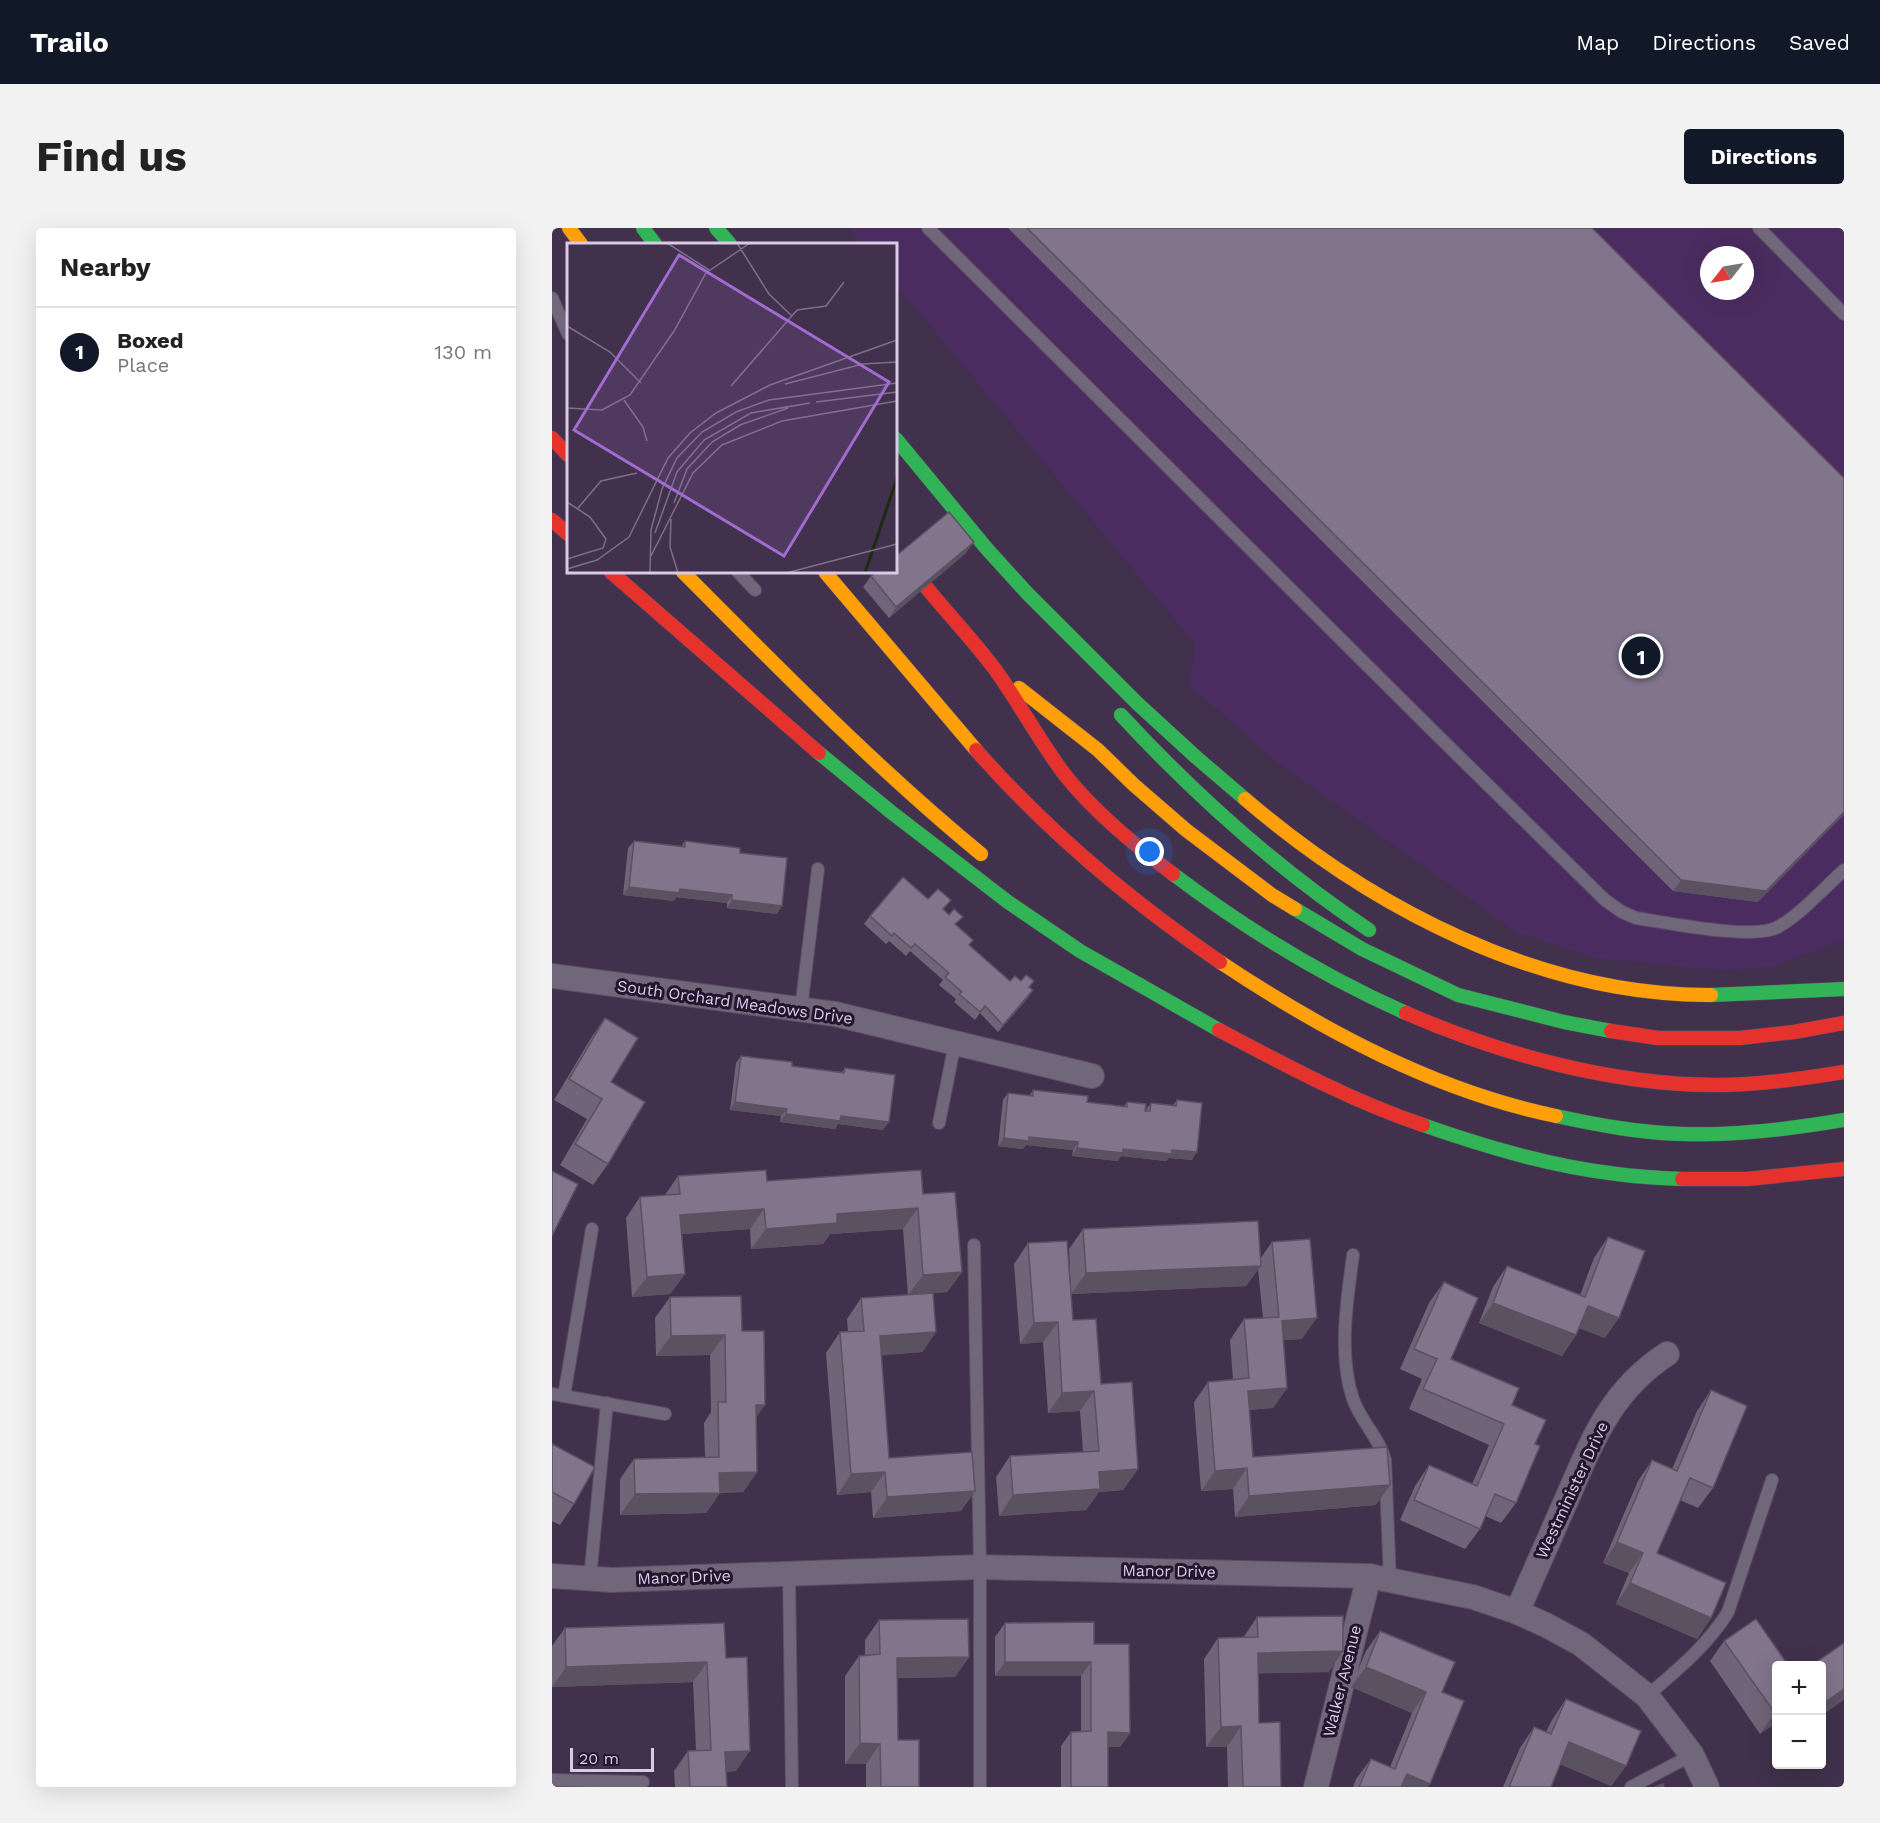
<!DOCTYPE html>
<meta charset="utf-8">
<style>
:root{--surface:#fff;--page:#f2f2f2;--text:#222;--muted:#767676;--line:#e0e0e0;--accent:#111827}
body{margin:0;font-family:"Work Sans",sans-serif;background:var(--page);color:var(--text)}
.controls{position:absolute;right:18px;bottom:18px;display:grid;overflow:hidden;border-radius:6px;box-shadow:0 6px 24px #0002}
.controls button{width:54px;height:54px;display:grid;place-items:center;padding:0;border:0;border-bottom:2px solid var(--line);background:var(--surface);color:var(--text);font:30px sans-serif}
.compass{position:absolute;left:1148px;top:18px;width:54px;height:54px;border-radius:50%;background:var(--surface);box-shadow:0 6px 24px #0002;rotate:239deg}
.scale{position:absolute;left:18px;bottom:15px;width:84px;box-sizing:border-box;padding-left:6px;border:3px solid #dacae8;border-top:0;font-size:16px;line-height:21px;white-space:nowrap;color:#dacae8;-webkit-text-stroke:4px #23162c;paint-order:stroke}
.you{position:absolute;left:598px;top:624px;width:21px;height:21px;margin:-15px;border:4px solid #fff;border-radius:50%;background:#1a73e8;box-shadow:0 0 0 9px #1a73e833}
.badge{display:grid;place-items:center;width:39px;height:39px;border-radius:50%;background:var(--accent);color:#fff;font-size:20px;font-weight:700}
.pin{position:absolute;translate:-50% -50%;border:3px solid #fff;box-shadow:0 2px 6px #0006}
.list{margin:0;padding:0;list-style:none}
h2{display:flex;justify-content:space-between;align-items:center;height:78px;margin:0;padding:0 24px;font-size:26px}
h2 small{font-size:20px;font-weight:400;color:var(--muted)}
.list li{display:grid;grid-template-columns:39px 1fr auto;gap:18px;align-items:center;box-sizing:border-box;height:90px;padding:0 24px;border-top:2px solid var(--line)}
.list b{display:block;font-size:22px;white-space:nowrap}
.list p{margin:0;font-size:20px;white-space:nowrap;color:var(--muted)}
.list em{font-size:20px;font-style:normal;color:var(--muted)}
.map{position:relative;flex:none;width:1292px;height:1559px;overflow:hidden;border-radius:6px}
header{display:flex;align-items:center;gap:36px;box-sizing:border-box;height:84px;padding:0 30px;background:var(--accent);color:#fff}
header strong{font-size:28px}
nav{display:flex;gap:33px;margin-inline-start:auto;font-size:21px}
.intro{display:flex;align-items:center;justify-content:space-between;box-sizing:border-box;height:144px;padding:0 36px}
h1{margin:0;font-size:42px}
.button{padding:15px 27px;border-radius:6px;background:var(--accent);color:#fff;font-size:21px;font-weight:700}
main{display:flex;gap:36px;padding:0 36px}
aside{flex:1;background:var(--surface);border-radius:6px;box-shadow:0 6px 24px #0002}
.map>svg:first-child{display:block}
.built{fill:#4b2c60;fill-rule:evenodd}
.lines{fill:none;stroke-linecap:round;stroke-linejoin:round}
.lane-casing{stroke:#5a4d64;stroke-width:14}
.street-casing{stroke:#5a4d64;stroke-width:26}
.fast-casing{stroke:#5a4d64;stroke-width:15}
.slow-casing{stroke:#5a4d64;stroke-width:15}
.jam-casing{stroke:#5a4d64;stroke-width:15}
.lane{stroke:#71677a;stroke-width:12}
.street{stroke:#71677a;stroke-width:24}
.fast{stroke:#30b455;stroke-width:14}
.slow{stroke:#ff9f0a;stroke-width:14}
.jam{stroke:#e5322d;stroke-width:14}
.wall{fill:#6f6478}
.shaded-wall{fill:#5a5161}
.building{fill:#81748b;stroke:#5a5161;stroke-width:1.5}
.labels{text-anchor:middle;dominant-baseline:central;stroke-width:6;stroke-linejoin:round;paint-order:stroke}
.street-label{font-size:16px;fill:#dacae8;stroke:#23162c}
.inset-river{fill:none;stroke:#1e2a10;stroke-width:3}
.inset-road{fill:none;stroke:#7e6e8a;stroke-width:1.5}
.view{fill:#a16bcf;fill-opacity:0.15;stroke:#a16bcf;stroke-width:3}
.inset-edge{fill:none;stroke:#dacae8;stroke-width:3}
</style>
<header>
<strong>Trailo</strong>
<nav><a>Map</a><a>Directions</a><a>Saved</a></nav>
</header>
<div class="intro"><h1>Find us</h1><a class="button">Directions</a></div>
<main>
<aside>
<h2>Nearby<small></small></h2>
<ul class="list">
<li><span class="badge">1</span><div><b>Boxed</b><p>Place</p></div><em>130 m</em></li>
</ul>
</aside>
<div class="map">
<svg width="1292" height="1559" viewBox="0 0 1292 1559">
<rect width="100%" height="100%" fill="#41314c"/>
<!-- built -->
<path class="built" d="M296,0H1292V712L1222,738L1174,743L1044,730L964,704L726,535L637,457L643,416L344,57V16H310ZM1157,27H1193V63H1157Z"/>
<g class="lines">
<!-- lane casing -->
<g class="lane-casing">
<g id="lane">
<path d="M376,0L878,500L1053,672L1070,684L1084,690C1113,694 1202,713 1226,699C1250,685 1271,661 1292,642"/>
<polyline points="1207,0 1292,86"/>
<polyline points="0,70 16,106"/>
<polyline points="186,344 203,362"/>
<polyline points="249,781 266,641"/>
<polyline points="387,895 403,815"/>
<polyline points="422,1017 428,1339 428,1559"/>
<path d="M801,1027C795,1072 786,1127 801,1171C809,1194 827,1209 833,1232L838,1352"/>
<polyline points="0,1166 113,1186"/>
<polyline points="12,1168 40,1001"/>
<polyline points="237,1344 240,1559"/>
<polyline points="38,1350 55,1175"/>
<path d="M1095,1468C1125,1442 1155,1418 1176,1384L1220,1252"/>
<polyline points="0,1552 91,1554"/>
<polyline points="1079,1559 1140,1527"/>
</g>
</g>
<!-- street casing -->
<g class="street-casing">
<g id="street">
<polyline points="0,748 283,786 540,848"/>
<polyline points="0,1348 60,1352 428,1339 817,1348 921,1369 965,1384 994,1397 1029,1416 1095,1468 1140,1527 1155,1559"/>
<path d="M965,1384C981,1347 997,1311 1013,1275C1040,1214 1057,1164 1115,1126"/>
<polyline points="764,1559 817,1348"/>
</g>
</g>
<!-- fast casing -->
<g class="fast-casing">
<g id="fast">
<polyline points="91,0 103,16"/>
<polyline points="164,0 178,16"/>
<polyline points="344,211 435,321 475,365 586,476 645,530 693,571"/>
<path d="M569,487C645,569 724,640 817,702"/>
<polyline points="267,525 339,584 456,674 528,723 667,802"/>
<path d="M621,646C694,701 770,748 854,785"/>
<polyline points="743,681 810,721 906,767 1012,794 1059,803"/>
<polyline points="1159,767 1292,761"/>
<path d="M1004,888C1046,897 1088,905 1131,906C1185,908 1239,901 1292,892"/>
<path d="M871,897C934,919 998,938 1065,946C1086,949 1108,950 1130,951"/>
</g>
</g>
<!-- slow casing -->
<g class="slow-casing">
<g id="slow">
<polyline points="17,0 29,16"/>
<path d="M131,344C228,441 323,539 429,626"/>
<polyline points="273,344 424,522"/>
<polyline points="467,460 546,522 582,557 634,602 720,667 743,681"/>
<path d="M693,571C820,680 988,768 1159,767"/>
<path d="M668,734C770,802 883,863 1004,888"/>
</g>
</g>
<!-- jam casing -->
<g class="jam-casing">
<g id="jam">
<polyline points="0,210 16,227"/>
<polyline points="0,292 16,306"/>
<polyline points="59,344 267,525"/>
<path d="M374,359C396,386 421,412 442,440C467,474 487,513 513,547C543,585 583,617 621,646"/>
<path d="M424,522C497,605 577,672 668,734"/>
<path d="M854,785C948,826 1060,857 1164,857C1207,857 1250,851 1292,844"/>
<path d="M667,802C733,837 800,873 871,897"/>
<polyline points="1059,803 1106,810 1188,810 1242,804 1292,795"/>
<polyline points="1130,951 1195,951 1292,941"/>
</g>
</g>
<!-- lane -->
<use href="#lane" class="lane"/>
<!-- street -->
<use href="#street" class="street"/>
<!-- fast -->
<use href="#fast" class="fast"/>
<!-- slow -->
<use href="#slow" class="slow"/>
<!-- jam -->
<use href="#jam" class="jam"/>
</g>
<!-- wall -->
<g class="wall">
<polygon points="456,0 1040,0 1206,674 1121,663"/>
<polygon points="414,325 337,390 311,359 319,348"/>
<polygon points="82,613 130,618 133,613 188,625 225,686 175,680 175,675 124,669 122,673 71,667 76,620"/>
<polygon points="376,671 391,682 404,697 417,717 458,753 482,753 478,759 476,770 446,804 428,785 423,792 402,774 404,771 387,757 391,752 358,723 354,728 337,713 334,716 312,696 318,688"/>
<polygon points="53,790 59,854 56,936 41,957 8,937 35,891 2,872 39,810"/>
<polygon points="189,828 240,838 290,844 293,840 331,902 286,896 283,901 228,894 229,888 178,882 184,835"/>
<polygon points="481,862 535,874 572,878 575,874 593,883 599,875 621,877 625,872 640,932 617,930 614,933 569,928 566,933 520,928 521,922 474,917 471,921 446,918 451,872 456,865 478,867"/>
<polygon points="126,948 215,953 371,966 410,1044 395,1064 381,1065 384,1104 370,1124 329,1127 337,1230 423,1263 409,1283 321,1290 319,1264 285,1267 274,1125 288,1104 296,1104 295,1091 309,1070 356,1067 351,1001 278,1006 271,1016 199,1021 198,1001 130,1006 133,1046 118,1066 80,1069 74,990 88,969 113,967"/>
<polygon points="531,1001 708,1031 720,1014 750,1111 731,1112 735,1160 721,1180 697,1182 701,1229 824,1277 683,1289 681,1261 649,1263 642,1174 656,1154 681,1152 678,1112 692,1091 711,1090 706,1041 694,1058 519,1066 517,1021"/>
<polygon points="1056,1009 1053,1110 1027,1100 1024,1107 1010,1128 927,1095 941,1059 955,1038 1028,1067 1042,1030"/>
<polygon points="476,1015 521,1092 586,1241 571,1262 547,1264 534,1282 447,1288 444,1249 458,1228 531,1224 528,1183 496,1185 491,1114 468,1116 462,1036"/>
<polygon points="892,1054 899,1131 960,1177 983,1216 964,1275 949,1295 933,1288 928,1301 913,1321 848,1292 863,1258 877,1237 920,1256 937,1217 857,1181 870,1151 848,1141 877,1075"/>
<polygon points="118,1069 190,1103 204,1189 205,1244 191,1264 168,1265 154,1285 68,1287 68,1251 82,1231 153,1230 152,1195 159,1184 158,1127 104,1128 103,1090"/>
<polygon points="1159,1162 1161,1260 1146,1280 1128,1272 1105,1325 1159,1390 1145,1411 1064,1376 1077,1345 1051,1335 1086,1253 1100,1232 1120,1241 1145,1183"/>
<polygon points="0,1216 22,1276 8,1297 0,1293"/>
<polygon points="705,1389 777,1444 706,1445 707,1495 729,1559 676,1559 675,1519 654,1519 652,1431 666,1410 691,1410"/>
<polygon points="327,1392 417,1429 403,1449 345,1450 346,1512 367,1559 314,1559 314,1536 293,1536 293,1448 307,1428 313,1427 313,1412"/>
<polygon points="453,1395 542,1416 578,1505 568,1519 556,1519 556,1559 509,1559 509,1518 519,1504 529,1503 529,1448 443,1448 443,1409"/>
<polygon points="13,1400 174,1430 184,1543 174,1544 175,1559 123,1559 122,1543 136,1523 144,1522 141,1454 0,1459 0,1418"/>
<polygon points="828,1403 890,1464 876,1559 801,1559 804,1551 819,1531 838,1539 860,1485 799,1459 814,1423"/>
<polygon points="1172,1413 1236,1437 1224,1495 1208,1506 1158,1433"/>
<polygon points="1014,1471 1074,1538 1059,1558 1008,1536 999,1559 951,1559 968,1520 982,1499 994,1504 1000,1492"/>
</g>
<!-- shaded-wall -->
<g class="shaded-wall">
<polygon points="422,314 414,325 337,390 344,379"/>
<polygon points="1292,584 1292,587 1206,674 1121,663 1129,652"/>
<polygon points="77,659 128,661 180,667 175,675 124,669 122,673 71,667"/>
<polygon points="180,672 230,678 225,686 175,680"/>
<polygon points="481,762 476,770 446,804 451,797"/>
<polygon points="183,874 235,881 229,888 178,882"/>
<polygon points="234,886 289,888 337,894 331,902 286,896 283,901 228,894"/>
<polygon points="477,909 526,914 521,922 474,917 471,921 446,918 452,910"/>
<polygon points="525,920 620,922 645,924 640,932 617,930 614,933 569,928 566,933 520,928"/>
<polygon points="366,980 351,1001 278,1006 271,1016 199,1021 214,1001 285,986"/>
<polygon points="212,981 198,1001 114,1007 128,987"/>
<polygon points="709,1038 694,1058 519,1066 534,1045"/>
<polygon points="410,1044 395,1064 356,1067 371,1047"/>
<polygon points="133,1046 118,1066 80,1069 95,1049"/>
<polygon points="941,1075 1024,1107 1010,1128 927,1095"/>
<polygon points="1036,1078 1067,1090 1053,1110 1021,1098"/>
<polygon points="765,1090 750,1111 715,1113 730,1093"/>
<polygon points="506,1094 491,1114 468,1116 482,1095"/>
<polygon points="384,1104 370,1124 313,1129 328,1108"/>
<polygon points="173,1107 158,1127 104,1128 119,1108"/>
<polygon points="735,1160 721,1180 681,1183 696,1163"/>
<polygon points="542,1163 528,1183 496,1185 510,1165"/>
<polygon points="204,1177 213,1177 199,1197"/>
<polygon points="695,1240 681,1261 649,1263 663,1243"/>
<polygon points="586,1241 571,1262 547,1264 534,1282 447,1288 461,1267 547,1244"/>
<polygon points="205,1244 191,1264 153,1265 167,1245"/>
<polygon points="333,1244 319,1264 285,1267 299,1246"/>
<polygon points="838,1257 824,1277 683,1289 697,1268"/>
<polygon points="423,1263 409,1283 321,1290 335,1269"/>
<polygon points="168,1265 154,1285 68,1287 83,1266"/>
<polygon points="1065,1314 1091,1325 1077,1345 1051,1335"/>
<polygon points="1078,1355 1159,1390 1145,1411 1064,1376"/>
<polygon points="791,1423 777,1444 691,1446 706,1425"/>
<polygon points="417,1429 403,1449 331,1450 345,1430"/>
<polygon points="155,1434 141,1454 0,1459 14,1439"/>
<polygon points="453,1434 539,1434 529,1448 443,1448"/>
<polygon points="814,1439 874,1464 860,1485 799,1459"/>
<polygon points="1292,1461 1292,1472 1269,1488 1269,1477"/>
<polygon points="1224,1484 1224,1495 1208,1506 1223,1485"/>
<polygon points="689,1498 675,1519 654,1519 669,1499"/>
<polygon points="556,1504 578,1505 568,1519 546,1519"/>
<polygon points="1017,1514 1074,1538 1059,1558 1003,1534"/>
<polygon points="308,1515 328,1516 314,1536 293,1536"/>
<polygon points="198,1523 184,1543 159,1544 173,1524"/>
<polygon points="855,1546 878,1556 876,1559 845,1559"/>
</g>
<!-- building -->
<g class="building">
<polygon points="475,0 1040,0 1292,250 1292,584 1214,663 1129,652"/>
<polygon points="397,284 422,314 344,379 319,348 325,344 344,344 344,328"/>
<polygon points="82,613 133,619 133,613 188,620 188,625 235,630 230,678 180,672 180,667 128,661 127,665 77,659"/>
<polygon points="351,649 376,671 386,661 399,672 391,681 397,687 402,681 411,689 403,696 421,712 417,717 458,753 463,748 469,753 474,747 482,753 477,759 481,762 451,797 433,778 428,784 407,766 410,764 393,749 397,745 363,716 359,720 342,705 340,708 318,688"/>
<polygon points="53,790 86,810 59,854 93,874 56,936 23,916 50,871 17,851"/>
<polygon points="189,828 240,834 240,838 292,845 293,840 343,847 337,894 289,888 288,893 234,886 235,881 183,874"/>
<polygon points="481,862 536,868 535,874 575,879 575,874 594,876 593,883 598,883 599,875 624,878 625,872 650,875 645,924 620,922 620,926 571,921 571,925 525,920 526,914 477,909 477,913 452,910 456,865 481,868"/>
<polygon points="214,942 215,953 369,942 371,966 403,964 410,1044 371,1047 366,980 285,986 285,995 214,1001 212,981 128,987 133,1046 95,1049 88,969 128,966 126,948"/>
<polygon points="0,943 26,956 0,1008"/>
<polygon points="706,993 709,1038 534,1045 531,1001"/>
<polygon points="1056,1009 1093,1023 1067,1090 1036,1078 1024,1107 941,1075 955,1038 1033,1069"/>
<polygon points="758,1011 765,1090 730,1093 735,1160 696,1163 701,1229 835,1219 838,1257 697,1268 695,1240 663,1243 656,1154 697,1150 692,1091 727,1089 720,1014"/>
<polygon points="515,1013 521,1092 544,1091 549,1156 580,1154 586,1241 547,1244 548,1261 461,1267 458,1228 547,1223 542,1163 510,1165 506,1094 482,1095 476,1015"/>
<polygon points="892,1054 926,1070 899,1131 967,1160 960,1177 994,1192 983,1216 988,1218 964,1275 943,1266 928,1301 862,1272 877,1237 925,1258 952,1196 871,1161 885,1131 862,1121"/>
<polygon points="381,1065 384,1104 328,1108 337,1230 420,1224 423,1263 335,1269 333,1244 299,1246 288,1104 312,1103 309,1070"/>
<polygon points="189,1068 190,1103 212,1103 213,1177 204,1177 205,1244 167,1245 168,1265 83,1266 82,1231 167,1229 166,1174 174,1174 173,1107 119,1108 118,1069"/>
<polygon points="1159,1162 1195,1178 1161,1260 1138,1250 1105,1325 1174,1355 1159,1390 1078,1355 1091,1325 1065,1314 1100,1232 1125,1243"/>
<polygon points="0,1216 43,1239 22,1276 0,1264"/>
<polygon points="791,1388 791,1423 706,1425 707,1495 728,1494 729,1559 691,1559 689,1498 669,1499 666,1410 706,1409 705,1389"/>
<polygon points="416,1391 417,1429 345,1430 346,1512 367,1512 367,1559 329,1559 328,1516 308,1515 307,1428 328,1426 327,1392"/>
<polygon points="1204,1391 1236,1437 1224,1437 1224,1484 1223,1485 1172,1413"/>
<polygon points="542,1394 542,1416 577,1416 578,1505 556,1504 556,1559 519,1559 519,1504 539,1503 539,1434 453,1434 453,1395"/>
<polygon points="172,1395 174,1430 195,1429 198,1523 173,1524 175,1559 138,1559 136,1523 159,1522 155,1434 14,1439 13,1400"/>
<polygon points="828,1403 903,1434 890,1464 912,1473 878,1556 855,1546 849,1559 807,1559 819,1531 843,1541 874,1464 814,1439"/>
<polygon points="1292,1415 1292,1461 1269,1477 1269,1437 1260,1437"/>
<polygon points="1014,1471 1089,1503 1074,1538 1017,1514 999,1559 957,1559 982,1499 999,1506"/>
<polygon points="1111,1556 1112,1559 1103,1559"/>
</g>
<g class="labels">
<!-- street labels -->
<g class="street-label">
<text transform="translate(183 774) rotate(8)">South Orchard Meadows Drive</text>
<text transform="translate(1020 1262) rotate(-65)">Westminister Drive</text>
<text transform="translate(617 1343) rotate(1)">Manor Drive</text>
<text transform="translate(132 1349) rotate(-2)">Manor Drive</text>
<text transform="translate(790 1453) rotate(-76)">Walker Avenue</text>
</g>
</g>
<!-- overview -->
<g transform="translate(15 15)">
<rect width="330" height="330" fill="#41314c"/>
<path class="inset-river" d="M298,330L330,235"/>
<path class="inset-road" d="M100,0L142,27M170,0L202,51L225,73M0,83L43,109L74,140M218,141L296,121L330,119M164,143L230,67L259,63L277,39M57,157L76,184L80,198M249,159L330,149M0,165L35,167L63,152L107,88L139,30L183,0M0,259L23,274L39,296L36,305L0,316M107,260L120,226L145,199L173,182L221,165M11,265L34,238L70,230M104,276L103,304L111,330M88,290L110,229L137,197L184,170L243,160M84,313L126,230L155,202L215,178L330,158M0,326L30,317L62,294L101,215L123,190L149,170L203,142L330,97M83,330L84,287L95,246L110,215L135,189L169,169L202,157L330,140M219,330L330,301"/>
<path class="view" d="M112,12L322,139L217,313L7,187Z"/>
<rect width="330" height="330" class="inset-edge"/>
</g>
</svg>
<div class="controls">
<button>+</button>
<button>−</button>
</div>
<svg class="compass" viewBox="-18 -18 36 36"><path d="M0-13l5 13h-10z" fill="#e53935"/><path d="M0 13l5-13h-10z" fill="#767676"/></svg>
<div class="scale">20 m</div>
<div class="you"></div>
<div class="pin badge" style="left:1089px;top:428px">1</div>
</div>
</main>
